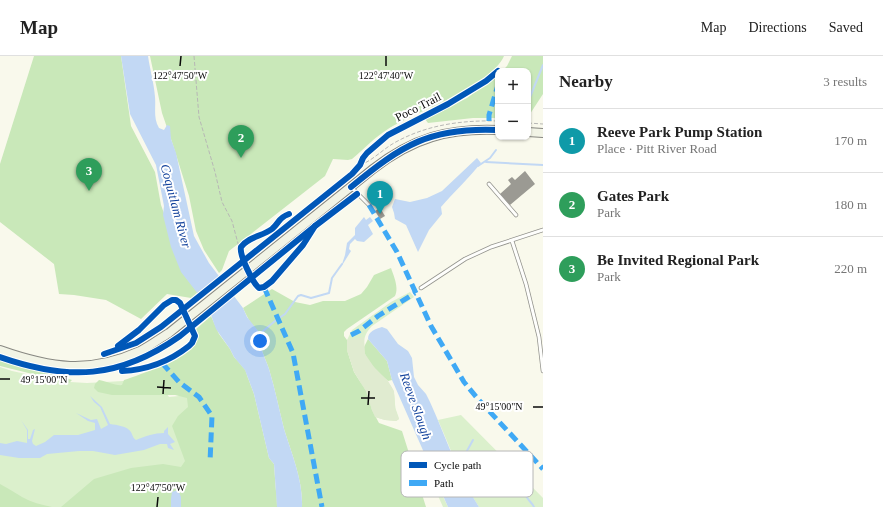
<!DOCTYPE html>
<meta charset="utf-8">
<style>
:root{--surface:#fff;--page:#f2f2f2;--text:#222;--muted:#767676;--line:#e0e0e0;--accent:#5e5e59}
body{margin:0;font-family:Georgia,serif;background:var(--page);color:var(--text)}
.controls{position:absolute;right:12px;top:12px;display:grid;overflow:hidden;border-radius:8px;box-shadow:0 1px 3px #0004}
.controls button{width:36px;height:36px;display:grid;place-items:center;padding:0;border:0;border-bottom:1px solid var(--line);background:var(--surface);color:var(--text);font:20px sans-serif}
.you{position:absolute;left:260px;top:285px;width:14px;height:14px;margin:-10px;border:3px solid #fff;border-radius:50%;background:#1a73e8;box-shadow:0 0 0 6px #1a73e833}
.badge{display:grid;place-items:center;width:26px;height:26px;border-radius:50%;background:var(--accent);color:#fff;font-size:13px;font-weight:700}
.pin{position:absolute;translate:-50% -33px;filter:drop-shadow(0 1px 2px #0008)}
.pin::after{content:'';position:absolute;top:21px;width:14px;height:12px;background:inherit;clip-path:polygon(0 0,100% 0,50% 100%)}
.list{margin:0;padding:0;list-style:none}
h2{display:flex;justify-content:space-between;align-items:center;height:52px;margin:0;padding:0 16px;font-size:17px}
h2 small{font-size:13px;font-weight:400;color:var(--muted)}
.list li{display:grid;grid-template-columns:26px 1fr auto;gap:12px;align-items:center;box-sizing:border-box;height:64px;padding:0 16px;border-top:1px solid var(--line)}
.list b{display:block;font-size:15px;white-space:nowrap}
.list p{margin:0;font-size:13px;white-space:nowrap;color:var(--muted)}
.list em{font-size:13px;font-style:normal;color:var(--muted)}
.map{position:relative;flex:none;width:543px;height:451px;overflow:hidden}
header{display:flex;align-items:center;gap:24px;box-sizing:border-box;height:56px;padding:0 20px;background:var(--surface);border-bottom:1px solid var(--line)}
header strong{font-size:19px}
nav{display:flex;gap:22px;margin-inline-start:auto;font-size:14px}
main{display:flex}
aside{flex:1;background:var(--surface)}
.map>svg:first-child{display:block}
.green{fill:#dbf0cc}
.forest{fill:#c9e8b9}
.cemetery{fill:#e0ebd0}
.water{fill:#c2d8f4}
.pier{fill:#f9f9ec}
.lines{fill:none;stroke-linecap:round;stroke-linejoin:round}
.stream{stroke:#c2d8f4;stroke-width:2}
.building{fill:#9b9a93}
.service-casing{stroke:#92928c;stroke-width:4.5}
.secondary-casing{stroke:#888882;stroke-width:10}
.path{stroke:#b7b7b5;stroke-width:1;stroke-dasharray:4 2;stroke-linecap:butt}
.service{stroke:#fefefc;stroke-width:3}
.secondary{stroke:#f2f4e6;stroke-width:8}
.quiet{stroke:#3fa9f5;stroke-width:5;stroke-dasharray:10 5;stroke-linecap:butt}
.cycleway-casing{stroke:#fff;stroke-width:8}
.cycleway{stroke:#0057b8;stroke-width:6}
.ticks{fill:none;stroke:#0a0a0a;stroke-width:1.5}
.labels{text-anchor:middle;dominant-baseline:central;stroke-width:4;stroke-linejoin:round;paint-order:stroke}
.street-label{font-size:12px;fill:#0a0a0a;stroke:#fff}
.water-label{font-size:13px;font-style:italic;fill:#12429c;stroke:#fff}
.key{fill:#fff;stroke:#b6b6b6;stroke-width:1}
.key-label{font-size:11px;fill:#0a0a0a}
.ticks-label{font-size:10px;text-anchor:middle;fill:#0a0a0a;stroke:#fff;stroke-width:4;stroke-linejoin:round;paint-order:stroke}
</style>
<header>
<strong>Map</strong>
<nav><a>Map</a><a>Directions</a><a>Saved</a></nav>
</header>
<main>
<div class="map">
<svg width="543" height="451" viewBox="0 0 543 451">
<rect width="100%" height="100%" fill="#f9f9ec"/>
<!-- green -->
<g class="green">
<path d="M410,236L414,241L372,270C366,276 364,281 364,289C364,308 384,317 392,332C396,339 394,347 396,354C397,357 398,359 399,363L396,365L385,364L375,361L347,294V284L352,274L391,246Z"/>
<polygon points="239,266 257,390 283,451 0,451 0,311 12,315 40,321 70,326 87,327 141,324 167,338 169,341 189,339 235,311"/>
<path d="M461,359L543,442V451H479C461,424 451,393 438,364Z"/>
<polygon points="436,426 448,451 443,451 435,433"/>
</g>
<!-- forest -->
<g class="forest">
<polygon points="34,0 121,0 131,70 155,116 161,149 170,174 198,236 191,242 167,238 141,263 106,244 74,239 59,238 54,208 0,166 0,108"/>
<path d="M150,0H504C490,31 417,55 388,73C375,81 364,93 352,103L348,104L333,103L325,120L229,195L222,214L219,217L204,194L196,175L189,140L172,86L162,57Z"/>
<polygon points="512,0 543,0 543,38 528,61 528,15 502,15 507,10"/>
<polygon points="498,19 498,62 473,62 428,67 425,63 467,42"/>
<path d="M391,212C394,221 399,231 395,240L347,273L344,276V280L347,284V294L354,316L366,335L372,354L379,367L402,375L426,451H302C303,424 292,399 284,373C279,353 275,333 269,313C266,303 259,292 260,281L263,278C254,275 247,261 243,252L272,233L295,246L310,249L323,245H345L361,238L367,231L374,219Z"/>
<path d="M211,260L219,278L230,293L234,301L245,314L254,338L269,402L274,408L277,451H61L94,423L131,412L163,408L181,411L185,405L172,370L178,360L188,351L187,342L175,339H112L98,336L94,332L95,328L99,324C106,325 116,330 122,329L124,324C140,319 189,301 195,286C197,282 196,278 195,274Z"/>
<path d="M368,283L387,305L392,324L388,325C380,318 363,303 364,291C365,289 367,285 368,283Z"/>
<path d="M0,303C24,311 49,316 72,324L69,327L0,310Z"/>
<path d="M0,428C8,432 15,437 22,441C31,446 42,449 52,451H0Z"/>
</g>
<!-- cemetery -->
<polygon class="cemetery" points="364,281 365,298 374,311 388,325 394,335 395,353 399,363 396,365 385,364 375,361 372,354 366,335 354,316 347,294 347,284"/>
<!-- water -->
<g class="water">
<path d="M121,0H148C150,14 154,27 155,41C156,52 153,62 159,72L164,74L167,69L170,70L171,83L176,97L194,180L209,207L243,252L247,261L259,276L263,275V278L260,281C259,292 266,303 269,313C275,333 279,353 284,373C292,399 303,424 302,451H277L274,408L269,402L254,338L245,314L234,301L230,293L216,273L211,259L202,243L181,216L171,191L163,159L164,150L156,109L130,58Z"/>
<path d="M477,102L481,107C468,123 454,136 441,151L442,158L429,174L418,196L406,169L395,163L394,157L392,151L395,143L410,146L427,142L442,135Z"/>
<polygon points="364,161 366,164 370,161 373,165 368,169 373,178 364,186 357,185 355,183 350,188 349,193 351,195 341,211 345,199 347,187 355,179 355,172"/>
<path d="M382,271L387,273L398,288L408,295L412,302L414,321L418,329L426,338L430,346C446,381 458,419 479,451H448L392,324L387,305L368,283C368,275 376,273 382,271Z"/>
<path d="M90,340L102,351L110,368C117,369 127,370 131,376C133,380 133,382 136,384C146,380 154,377 164,377V375L168,371V378L175,386L170,388L174,394L168,392L167,388H160L144,394L115,399L93,395H79L47,398L40,402H19L0,399V387L6,388L17,385L27,387V374L21,364L28,374V383H30L33,374L35,373L32,385L33,388L36,390L45,386L54,379H78L95,374V367L88,365L76,357L91,364L97,363L101,373L108,369L100,351L94,346Z"/>
<polygon points="178,434 181,441 181,451 171,451 171,443 172,436"/>
</g>
<!-- pier -->
<polygon class="pier" points="221,221 234,238 209,260 197,240"/>
<g class="lines">
<!-- stream -->
<g class="stream">
<polyline points="528,46 543,9"/>
<polyline points="486,106 543,109"/>
<polyline points="478,110 490,102 496,94"/>
<polyline points="262,276 275,265 285,258 298,240 301,239 311,242 329,237 332,222 342,208"/>
<polyline points="455,409 463,402 473,384"/>
<path d="M505,420C514,427 523,433 528,443C530,446 533,448 534,451"/>
</g>
</g>
<!-- building -->
<g class="building">
<polygon points="525,115 535,128 510,149 500,138 511,128 508,124 512,121 515,124"/>
<polygon points="380,152 385,160 380,163 375,155"/>
</g>
<g class="lines">
<!-- service casing -->
<g class="service-casing">
<g id="service">
<polyline points="489,128 516,159"/>
<polyline points="351,131 369,149"/>
<polyline points="512,185 526,228 539,281 543,315"/>
<polyline points="421,232 465,203 491,191 543,174"/>
</g>
</g>
<!-- secondary casing -->
<g class="secondary-casing">
<g id="secondary">
<polyline points="528,76 543,77"/>
<path d="M0,294C51,312 89,318 140,295C150,290 159,283 169,277L373,113C413,82 448,72 498,74"/>
</g>
</g>
<!-- path -->
<g class="path">
<polyline points="194,0 199,61 215,116 222,146 232,165 240,195"/>
<polyline points="528,67 543,68"/>
<path d="M360,109C372,105 382,94 394,87C426,69 461,64 498,65"/>
</g>
<!-- service -->
<use href="#service" class="service"/>
<!-- secondary -->
<use href="#secondary" class="secondary"/>
<!-- quiet -->
<g class="quiet">
<polyline points="489,65 489,59 498,29"/>
<polyline points="369,149 397,196 431,270 464,326 478,343 543,413"/>
<polyline points="264,231 293,297 322,451"/>
<polyline points="351,279 359,275 378,260 415,237"/>
<polyline points="162,307 179,326 199,341 212,360 210,406"/>
</g>
<!-- cycleway casing -->
<g class="cycleway-casing">
<g id="cycleway">
<path d="M351,131C402,89 430,71 498,74"/>
<path d="M289,158C278,162 280,166 272,173C263,180 248,181 241,191C239,199 253,227 259,232L264,231L272,225L303,189L315,170L357,138"/>
<path d="M118,290L139,274L164,249L172,244H176L180,247L195,280L192,287L189,290C170,305 146,314 122,315"/>
<polyline points="104,298 136,287 161,271 352,118 360,109 363,102 367,97 388,79 448,48 486,25 498,15"/>
<path d="M0,301C69,325 119,323 180,280L315,170"/>
</g>
</g>
<!-- cycleway -->
<use href="#cycleway" class="cycleway"/>
</g>
<!-- ticks -->
<path class="ticks" d="M180,10L181,0M386,10V0M0,323H10M157,331L171,332M163,338L164,324M361,342H375M368,349L369,335M533,351H543M157,451L158,441"/>
<g class="labels">
<!-- street labels -->
<g class="street-label">
<text transform="translate(418 51) rotate(-27)">Poco Trail</text>
</g>
<!-- water labels -->
<g class="water-label">
<text transform="translate(176 150) rotate(75)">Coquitlam River</text>
<text transform="translate(416 350) rotate(70)">Reeve Slough</text>
</g>
</g>
<!-- legend -->
<rect x="401" y="395" width="132" height="46" rx="6" class="key"/>
<rect x="409" y="406" width="18" height="6" fill="#0057b8"/>
<rect x="409" y="424" width="18" height="6" fill="#3fa9f5"/>
<g class="key-label">
<text x="434" y="413">Cycle path</text>
<text x="434" y="431">Path</text>
</g>
<g class="ticks-label">
<text x="180" y="23">122°47'50"W</text>
<text x="386" y="23">122°47'40"W</text>
<text x="44" y="327">49°15'00"N</text>
<text x="499" y="354">49°15'00"N</text>
<text x="158" y="435">122°47'50"W</text>
</g>
</svg>
<div class="controls">
<button>+</button>
<button>−</button>
</div>
<div class="you"></div>
<div class="pin badge" style="left:380px;top:158px;background:#0f9aa8">1</div>
<div class="pin badge" style="left:241px;top:102px;background:#2e9e5b">2</div>
<div class="pin badge" style="left:89px;top:135px;background:#2e9e5b">3</div>
</div>
<aside>
<h2>Nearby<small>3 results</small></h2>
<ul class="list">
<li><span class="badge" style="background:#0f9aa8">1</span><div><b>Reeve Park Pump Station</b><p>Place · Pitt River Road</p></div><em>170 m</em></li>
<li><span class="badge" style="background:#2e9e5b">2</span><div><b>Gates Park</b><p>Park</p></div><em>180 m</em></li>
<li><span class="badge" style="background:#2e9e5b">3</span><div><b>Be Invited Regional Park</b><p>Park</p></div><em>220 m</em></li>
</ul>
</aside>
</main>
